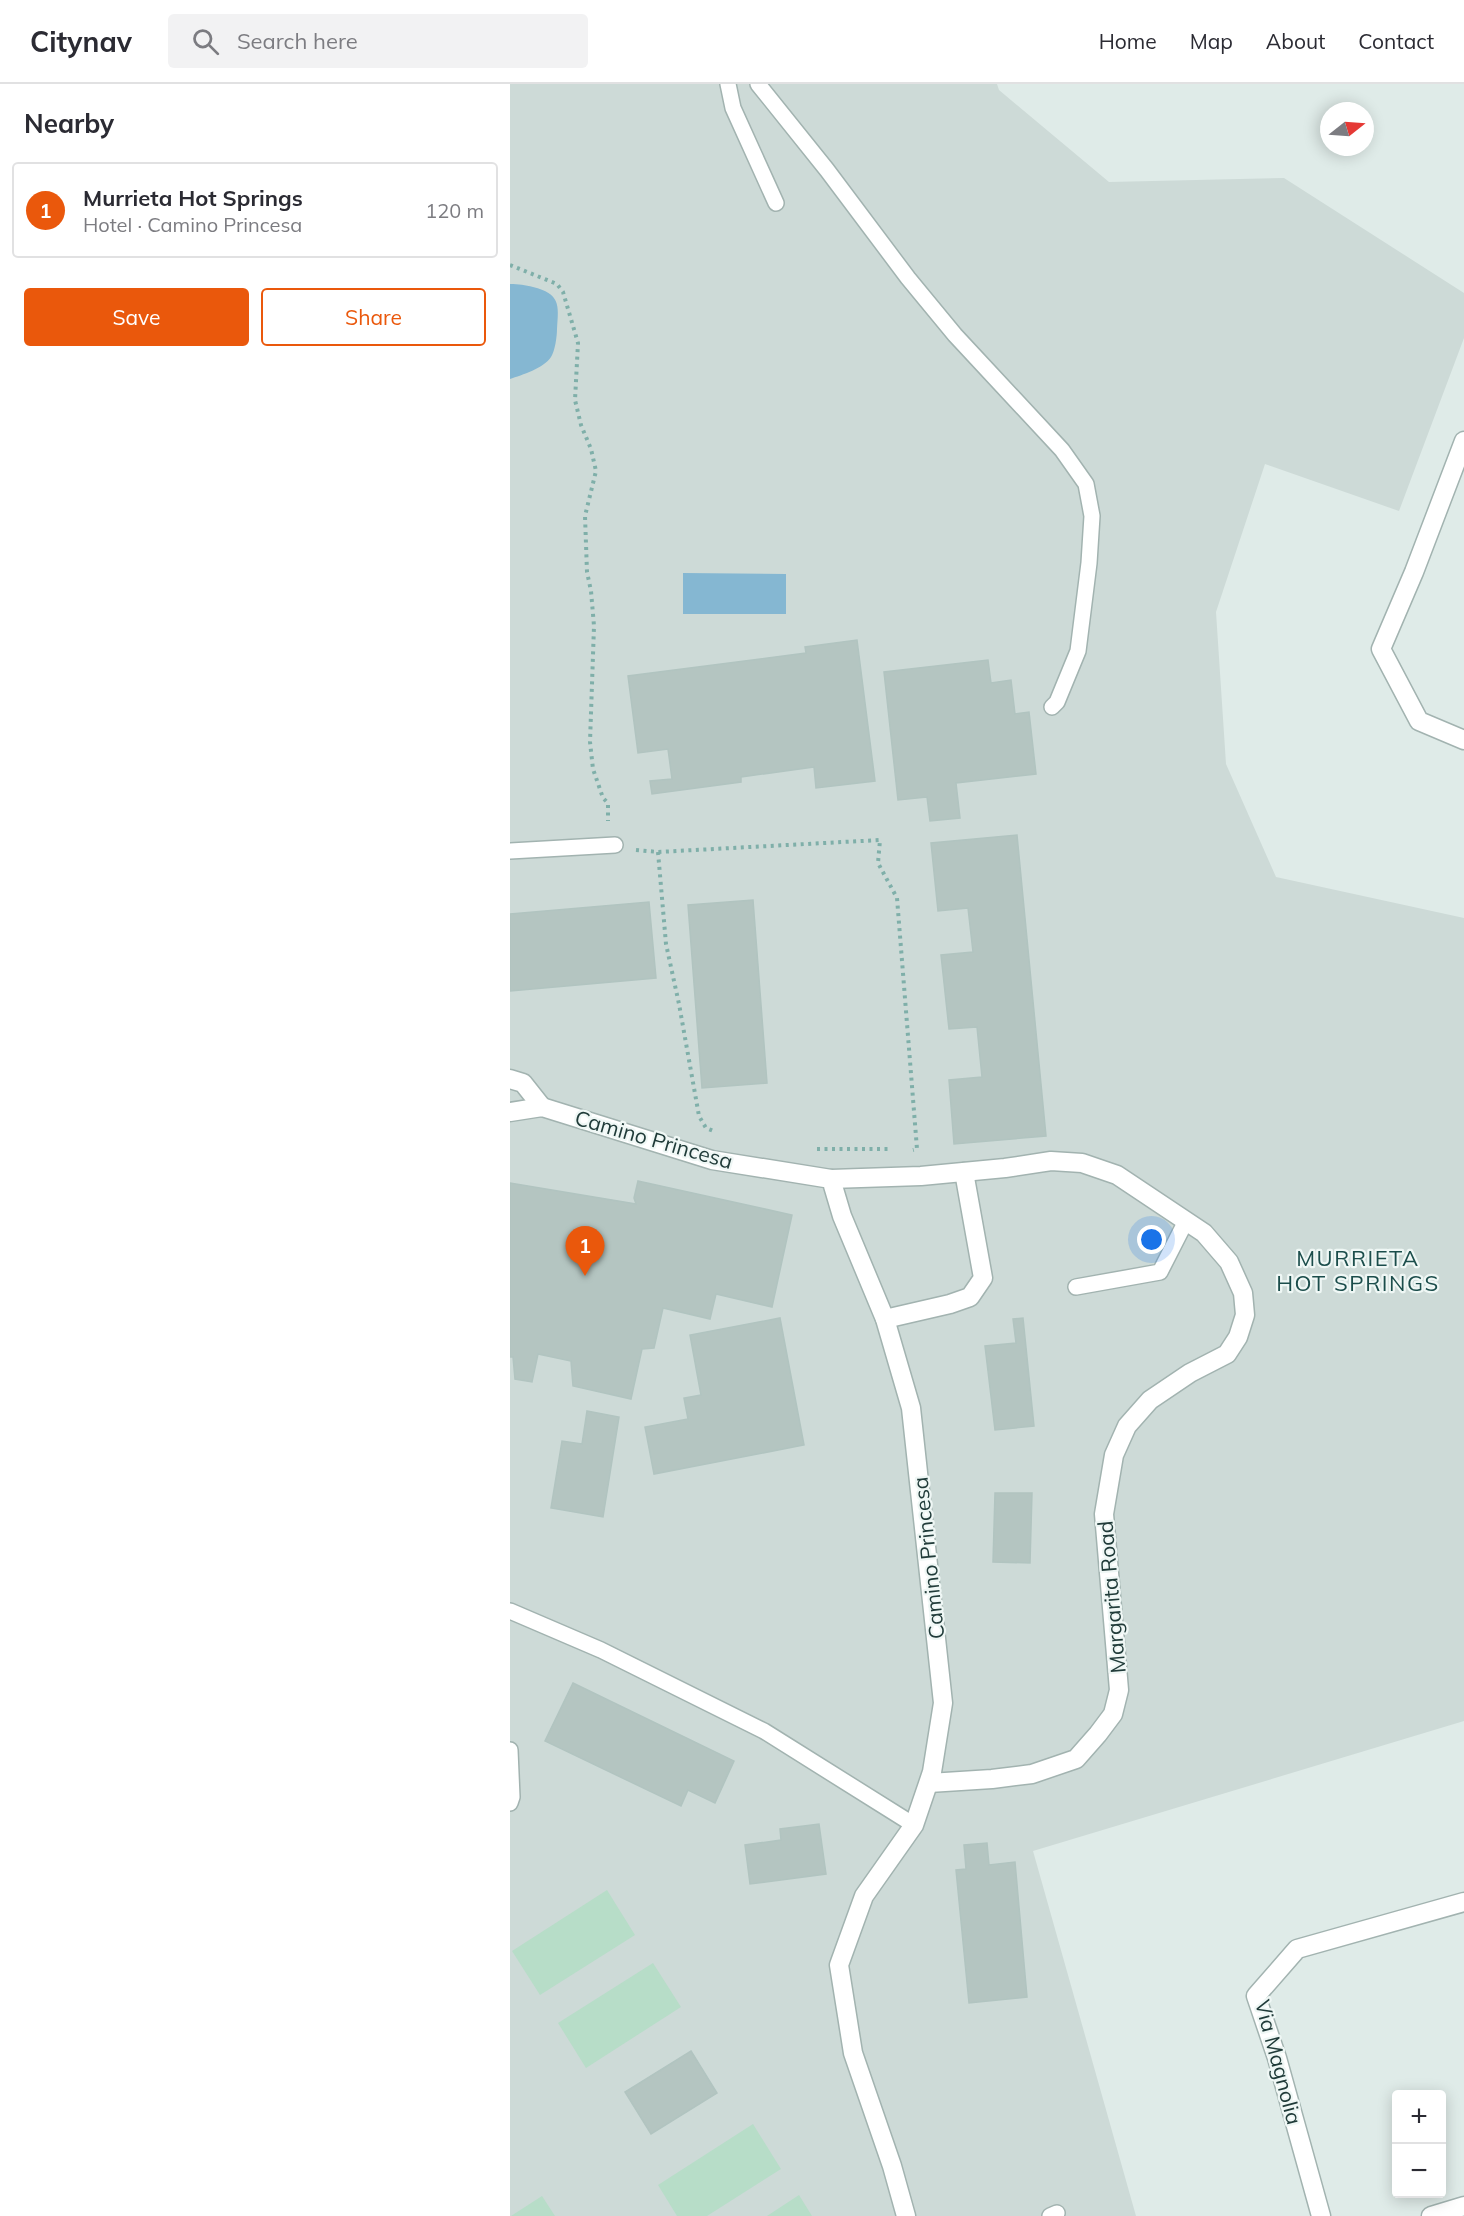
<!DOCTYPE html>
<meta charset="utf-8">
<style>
:root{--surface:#fff;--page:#f2f2f3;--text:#2b2b33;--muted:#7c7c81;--line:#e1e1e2;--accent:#ea580c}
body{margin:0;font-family:Mulish,sans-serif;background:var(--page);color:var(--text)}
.controls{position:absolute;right:18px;bottom:18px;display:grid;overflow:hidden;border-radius:6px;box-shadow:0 3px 15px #0003}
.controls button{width:54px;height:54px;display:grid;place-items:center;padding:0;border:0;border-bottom:2px solid var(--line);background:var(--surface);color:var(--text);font:30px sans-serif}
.compass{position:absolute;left:810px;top:18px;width:54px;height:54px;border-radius:50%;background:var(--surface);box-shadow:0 3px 15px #0003;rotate:73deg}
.you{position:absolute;left:642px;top:1156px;width:21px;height:21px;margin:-15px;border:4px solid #fff;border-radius:50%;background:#1a73e8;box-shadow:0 0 0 9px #1a73e833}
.badge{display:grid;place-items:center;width:39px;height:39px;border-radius:50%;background:var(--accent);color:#fff;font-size:20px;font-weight:700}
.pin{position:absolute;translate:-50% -50px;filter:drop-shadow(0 2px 3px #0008)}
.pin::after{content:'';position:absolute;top:32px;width:21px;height:18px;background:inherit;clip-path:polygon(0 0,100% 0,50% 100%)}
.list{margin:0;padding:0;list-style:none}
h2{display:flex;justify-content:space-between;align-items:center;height:78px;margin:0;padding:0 24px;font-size:26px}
h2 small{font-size:20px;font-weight:400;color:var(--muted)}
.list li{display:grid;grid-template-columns:39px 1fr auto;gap:18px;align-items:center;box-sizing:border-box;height:96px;margin:0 12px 12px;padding:0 12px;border:2px solid var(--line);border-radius:6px}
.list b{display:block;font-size:22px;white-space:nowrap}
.list p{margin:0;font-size:20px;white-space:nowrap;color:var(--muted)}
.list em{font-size:20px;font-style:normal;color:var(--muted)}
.actions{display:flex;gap:12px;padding:18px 24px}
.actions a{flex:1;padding:14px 0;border:2px solid var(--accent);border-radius:6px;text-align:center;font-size:21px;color:var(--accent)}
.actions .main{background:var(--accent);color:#fff}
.icon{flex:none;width:33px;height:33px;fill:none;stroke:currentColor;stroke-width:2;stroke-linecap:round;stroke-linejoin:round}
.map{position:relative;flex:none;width:954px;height:2132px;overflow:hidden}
header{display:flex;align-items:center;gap:36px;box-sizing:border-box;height:84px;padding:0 30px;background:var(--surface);border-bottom:2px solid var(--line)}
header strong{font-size:28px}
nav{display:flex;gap:33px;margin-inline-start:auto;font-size:21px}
.search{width:420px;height:54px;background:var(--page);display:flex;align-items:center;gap:15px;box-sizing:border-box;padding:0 21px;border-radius:6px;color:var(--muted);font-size:22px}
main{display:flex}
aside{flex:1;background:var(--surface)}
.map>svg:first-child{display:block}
.built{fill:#cddad7}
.green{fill:#b7ddc8}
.water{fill:#85b7d2}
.building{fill:#b4c5c1;stroke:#b1c4c0;stroke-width:1.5}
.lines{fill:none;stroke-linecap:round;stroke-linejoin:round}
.lane-casing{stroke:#a2b3b0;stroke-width:18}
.street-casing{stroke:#a2b3b0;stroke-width:21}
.path{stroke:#7fafa9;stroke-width:4;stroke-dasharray:3 4.5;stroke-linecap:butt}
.lane{stroke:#fff;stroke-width:15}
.street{stroke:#fff;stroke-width:18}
.labels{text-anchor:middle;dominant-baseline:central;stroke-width:4.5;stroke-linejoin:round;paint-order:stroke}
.street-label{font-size:21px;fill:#203b39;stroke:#eff7f5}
.neighbourhood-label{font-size:22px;letter-spacing:1.5px;fill:#1b4d4b;stroke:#eff7f5}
</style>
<header>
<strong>Citynav</strong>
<div class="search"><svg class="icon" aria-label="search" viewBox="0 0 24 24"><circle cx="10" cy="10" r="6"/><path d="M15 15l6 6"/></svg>Search here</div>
<nav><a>Home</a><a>Map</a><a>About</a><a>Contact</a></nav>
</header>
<main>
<aside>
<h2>Nearby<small></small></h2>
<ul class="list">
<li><span class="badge">1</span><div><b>Murrieta Hot Springs</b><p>Hotel · Camino Princesa</p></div><em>120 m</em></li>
</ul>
<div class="actions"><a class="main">Save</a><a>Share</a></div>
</aside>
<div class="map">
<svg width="954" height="2132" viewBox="0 0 954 2132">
<rect width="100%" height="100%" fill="#dfebe8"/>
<!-- built -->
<polygon class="built" points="0,0 487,0 489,6 599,98 774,94 954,209 954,254 889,427 755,380 706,528 716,680 766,793 954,834 954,1637 523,1767 626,2132 0,2132"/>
<!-- green -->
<g class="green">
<polygon points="97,1806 125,1851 30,1911 2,1867"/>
<polygon points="143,1879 171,1923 76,1984 48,1939"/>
<polygon points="243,2040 271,2085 197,2132 167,2132 148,2101"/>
<polygon points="289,2111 302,2132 257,2132"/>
<polygon points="32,2112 45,2132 1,2132"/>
</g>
<!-- water -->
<g class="water">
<path d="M0,200C9,200 15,201 23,203C50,210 49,220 47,245C47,252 45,267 41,273C34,284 12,291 0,295Z"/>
<polygon points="173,489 276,490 276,530 173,530"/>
</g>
<!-- building -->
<g class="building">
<polygon points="347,556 365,697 306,704 304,683 231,693 231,698 142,710 140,697 162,695 158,665 128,669 118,592 296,569 295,563"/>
<polygon points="478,576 481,599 501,596 505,630 519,628 526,690 446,699 450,734 420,737 417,713 388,716 374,588"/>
<polygon points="507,751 536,1052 444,1060 439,996 472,993 467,943 439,945 431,871 463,868 458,824 428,827 421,759"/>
<polygon points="243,816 257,999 192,1004 178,821"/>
<polygon points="139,818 146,894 0,907 0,830"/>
<polygon points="128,1097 282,1131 262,1223 206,1210 200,1235 153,1224 144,1264 132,1265 121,1315 63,1302 61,1277 28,1270 22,1298 5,1295 3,1273 0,1273 0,1099 126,1120 124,1114"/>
<polygon points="270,1234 294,1361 144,1390 135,1343 178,1335 174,1314 191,1311 180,1251"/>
<polygon points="513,1234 524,1342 485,1346 475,1262 506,1259 503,1235"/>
<polygon points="77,1327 109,1333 93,1433 41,1424 52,1357 72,1360"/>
<polygon points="485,1409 522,1409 520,1479 483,1478"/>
<polygon points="63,1599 224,1677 205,1719 178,1706 171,1722 35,1657"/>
<polygon points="309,1740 316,1790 240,1800 235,1761 271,1756 270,1745"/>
<polygon points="477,1759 479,1781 505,1778 517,1913 459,1919 446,1786 456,1785 454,1761"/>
<polygon points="181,1967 207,2009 141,2050 115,2008"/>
</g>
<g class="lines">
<!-- lane casing -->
<g class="lane-casing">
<g id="lane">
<polyline points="218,0 223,24 266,119"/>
<polyline points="248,0 317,86 398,194 445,251 552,366 576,400 582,432 579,479 568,567 547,618 542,623"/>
<polyline points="0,767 105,761"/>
<polyline points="566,1203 650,1188 676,1137"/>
<polyline points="0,1527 91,1566 254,1647 404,1741"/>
<polyline points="0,1666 2,1713 0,1719"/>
<polyline points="540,2132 547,2129"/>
</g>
</g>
<!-- street casing -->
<g class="street-casing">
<g id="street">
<polyline points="954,357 904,488 871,565 909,637 954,656"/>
<polyline points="0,995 13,999 32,1023"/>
<polyline points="0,1028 32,1023 202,1076 321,1095 332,1132 375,1235 401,1324 433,1619 422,1688 404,1741 354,1812 329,1881 343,1969 382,2082 396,2132"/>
<polyline points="321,1095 411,1092 495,1084 541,1077 572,1079 607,1091 694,1149 719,1178 733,1209 735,1231 728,1253 717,1270 680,1289 640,1316 617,1342 604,1371 594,1430 609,1606 603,1630 588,1650 566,1675 522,1690 482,1695 419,1699"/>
<polyline points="375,1235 440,1220 460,1213 473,1194 454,1088"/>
<polyline points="811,2132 767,1974 746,1912 787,1865 954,1818"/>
<polyline points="921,2132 954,2122"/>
</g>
</g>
<!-- path -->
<g class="path">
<polyline points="0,181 47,200 53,208 68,259 65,316 71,341 81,365 86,387 75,432 77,488 81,507 84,542 80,658 83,685 93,714 98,719 98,737"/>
<polyline points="126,766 148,768 370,756 368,779 387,814 407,1065 403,1066"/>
<polyline points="148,768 156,860 169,920 189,1032 196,1044 206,1048"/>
<polyline points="307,1065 378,1065"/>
</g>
<!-- lane -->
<use href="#lane" class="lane"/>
<!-- street -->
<use href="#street" class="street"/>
</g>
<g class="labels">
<!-- street labels -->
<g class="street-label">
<text transform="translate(144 1055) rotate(16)">Camino Princesa</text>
<text transform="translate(418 1474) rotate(-96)">Camino Princesa</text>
<text transform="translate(601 1513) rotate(-95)">Margarita Road</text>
<text transform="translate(769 1978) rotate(75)">Via Magnolia</text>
</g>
<!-- neighbourhood labels -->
<g class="neighbourhood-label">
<text x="848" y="1174">MURRIETA<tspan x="848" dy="25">HOT SPRINGS</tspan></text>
</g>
</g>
</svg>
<div class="controls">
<button>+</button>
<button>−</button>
</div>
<svg class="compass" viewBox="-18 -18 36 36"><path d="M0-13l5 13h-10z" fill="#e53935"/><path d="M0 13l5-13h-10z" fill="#7c7c81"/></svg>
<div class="you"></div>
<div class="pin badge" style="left:75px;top:1192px">1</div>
</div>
</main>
